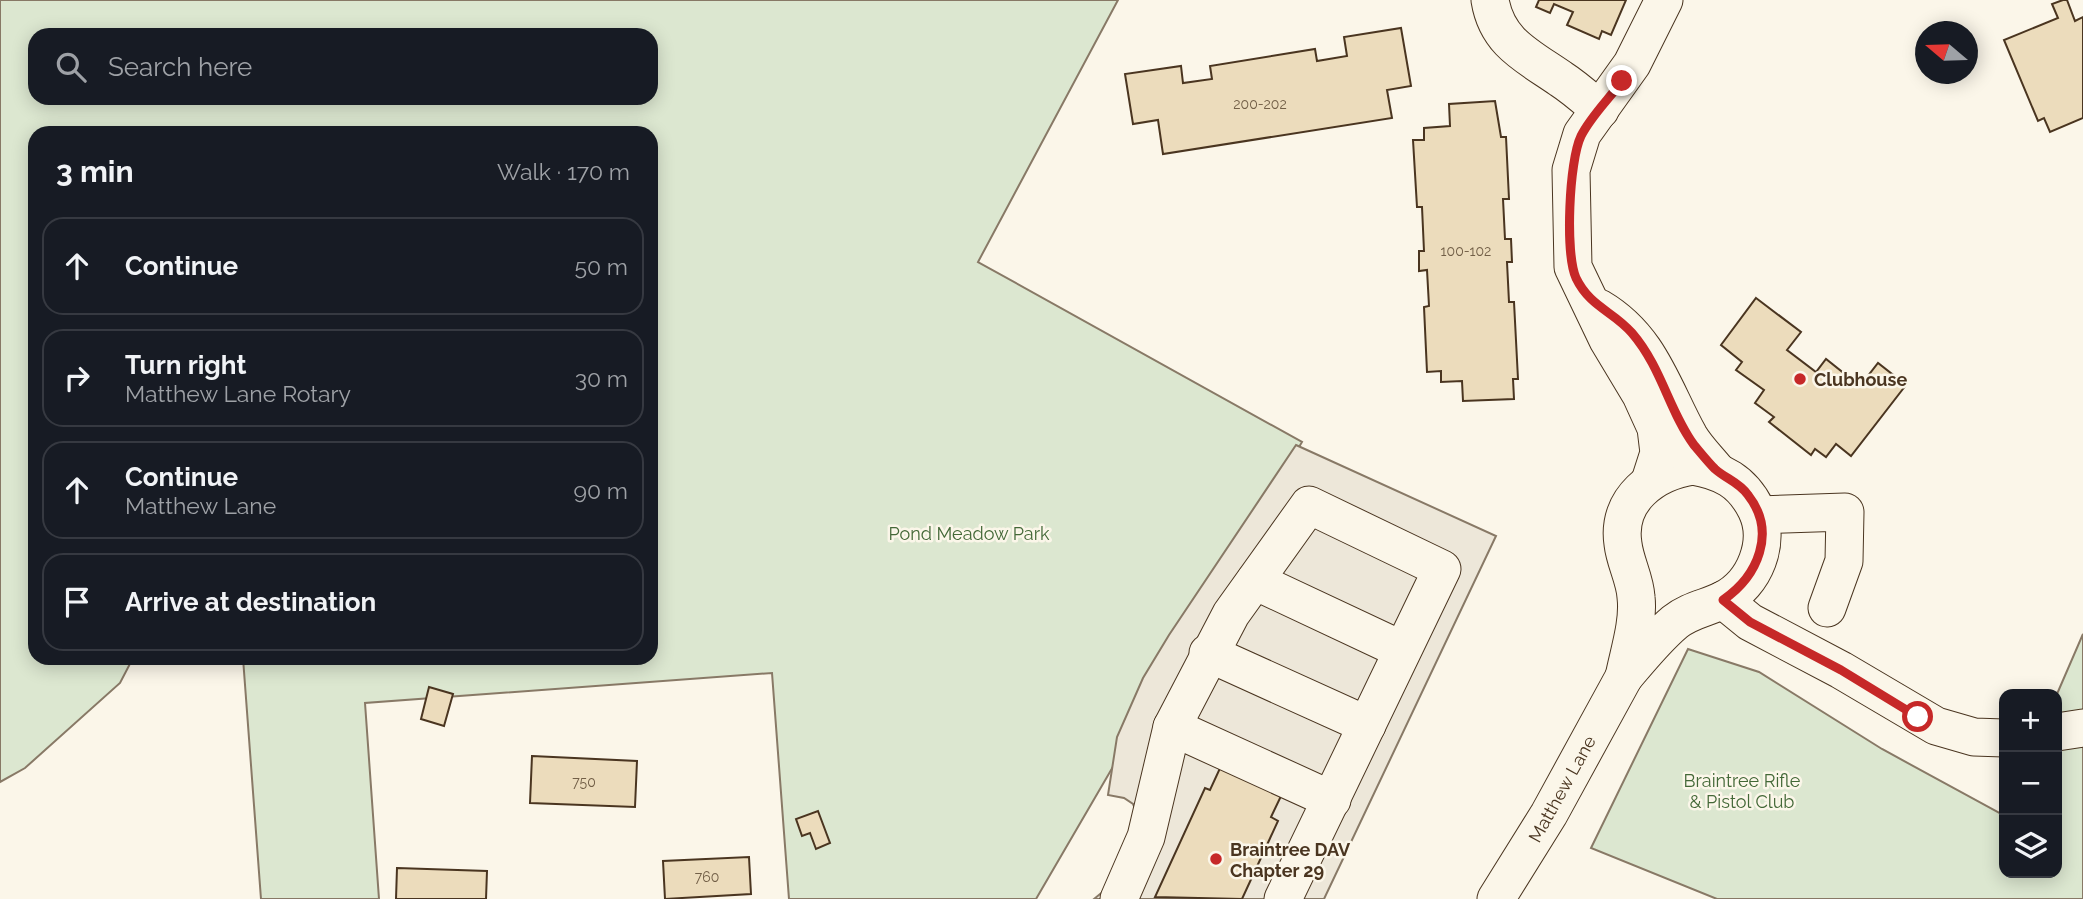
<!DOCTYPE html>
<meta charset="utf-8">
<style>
:root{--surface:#171b24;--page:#20242c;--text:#f1f3f6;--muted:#9ea1a6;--line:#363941}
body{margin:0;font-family:Raleway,sans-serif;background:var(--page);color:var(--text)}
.controls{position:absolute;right:21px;bottom:21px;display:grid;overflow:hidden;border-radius:14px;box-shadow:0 4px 18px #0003}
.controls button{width:63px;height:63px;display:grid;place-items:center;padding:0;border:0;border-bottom:2px solid var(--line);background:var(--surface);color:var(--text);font:35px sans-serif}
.compass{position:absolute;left:1915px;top:21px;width:63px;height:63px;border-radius:50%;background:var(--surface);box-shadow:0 4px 18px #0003;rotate:289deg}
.stop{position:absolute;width:21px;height:21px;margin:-16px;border:5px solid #c62828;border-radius:50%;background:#fff}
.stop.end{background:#c62828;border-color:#fff;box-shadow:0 2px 7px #0008}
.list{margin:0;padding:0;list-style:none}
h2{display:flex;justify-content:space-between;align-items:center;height:91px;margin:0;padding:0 28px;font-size:30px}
h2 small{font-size:23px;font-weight:400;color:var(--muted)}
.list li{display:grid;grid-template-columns:46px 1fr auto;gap:21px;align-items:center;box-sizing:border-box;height:98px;margin:0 14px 14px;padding:0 14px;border:2px solid var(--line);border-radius:21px}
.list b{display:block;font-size:26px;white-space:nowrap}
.list p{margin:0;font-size:23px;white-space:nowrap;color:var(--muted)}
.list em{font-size:23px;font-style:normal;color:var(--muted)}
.icon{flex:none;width:38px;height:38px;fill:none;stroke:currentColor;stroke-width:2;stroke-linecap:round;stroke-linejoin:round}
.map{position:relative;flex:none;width:2083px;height:899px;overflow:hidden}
.search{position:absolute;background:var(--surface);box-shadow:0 4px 18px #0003;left:28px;top:28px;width:630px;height:77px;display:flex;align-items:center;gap:18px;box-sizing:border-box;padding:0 24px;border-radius:21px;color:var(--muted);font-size:26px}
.panel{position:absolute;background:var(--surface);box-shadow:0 4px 18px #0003;left:28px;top:126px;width:630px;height:539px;border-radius:21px}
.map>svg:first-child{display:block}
.green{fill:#dce7d0;stroke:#887966;stroke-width:2;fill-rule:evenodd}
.parking{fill:#ede7d9;stroke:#887966;stroke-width:2}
.building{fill:#ecdcbc;stroke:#4a3520;stroke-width:2}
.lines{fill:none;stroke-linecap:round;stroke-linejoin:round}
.minor-casing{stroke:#4a3520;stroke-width:39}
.minor{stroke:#fbf6e9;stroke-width:37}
.route{stroke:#c62828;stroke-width:9}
.poi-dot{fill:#c62828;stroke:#fbf6e9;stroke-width:2.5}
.labels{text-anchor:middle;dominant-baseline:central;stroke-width:5;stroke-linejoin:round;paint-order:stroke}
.number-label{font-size:14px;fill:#725f47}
.poi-label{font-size:18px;font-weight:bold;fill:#4a3520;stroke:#fbf6e9;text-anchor:start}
.park-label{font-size:18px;fill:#436837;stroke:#fbf6e9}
.street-label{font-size:18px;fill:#4a3520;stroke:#fbf6e9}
</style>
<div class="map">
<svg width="2083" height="899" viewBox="0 0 2083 899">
<rect width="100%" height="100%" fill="#fbf6e9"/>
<!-- green -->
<g class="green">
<path d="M0,0H1118L978,262L1302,442L1036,899H789L772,673L365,703L379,899H261L243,658H651V133H35V658H133L120,683L25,768L0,782ZM35,35H651V98H35Z"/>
<polygon points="2083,634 2083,899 1717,899 1591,848 1688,649 1759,672 1882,749 2003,815 2004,813 2004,873 2057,873 2057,694"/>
</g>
<!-- parking -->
<polygon class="parking" points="1296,445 1496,536 1324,899 1094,899 1105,890 1137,813 1133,804 1124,798 1108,795 1117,737 1143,678 1169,635"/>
<!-- building -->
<g class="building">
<polygon points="1539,0 1626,0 1611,35 1602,31 1599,39 1567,25 1573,12 1554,4 1550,13 1536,7"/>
<polygon points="2063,0 2067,0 2075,21 2083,17 2083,118 2050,132 2044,118 2038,121 2004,40 2058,18 2052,4"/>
<polygon points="1401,28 1411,86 1387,90 1392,118 1163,154 1158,120 1133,124 1125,74 1181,66 1183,83 1212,79 1210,66 1315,49 1317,61 1347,56 1344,37"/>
<polygon points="1495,101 1501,137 1506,137 1509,199 1503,199 1505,239 1511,239 1512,262 1507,262 1509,302 1514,302 1518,379 1513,379 1514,399 1463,401 1462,381 1441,382 1441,371 1427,372 1424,307 1429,306 1427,270 1419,271 1419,251 1424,251 1422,207 1417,207 1413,140 1424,140 1424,128 1450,126 1449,104"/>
<polygon points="1756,298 1801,332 1787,350 1816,372 1826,359 1860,386 1878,363 1906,385 1851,456 1836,444 1826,457 1815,449 1811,455 1769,422 1774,417 1755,403 1764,390 1736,370 1742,362 1721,345"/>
<polygon points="429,687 453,694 444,726 421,719"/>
<polygon points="532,756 637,761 635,807 530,803"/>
<polygon points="1221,766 1282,794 1271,817 1278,821 1242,899 1155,897 1205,788 1210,790"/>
<polygon points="818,811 830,843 816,849 810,833 802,836 796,819"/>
<polygon points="749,857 751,894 665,899 663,861"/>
<polygon points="397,868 487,871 486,899 396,899"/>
</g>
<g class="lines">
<!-- minor casing -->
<g class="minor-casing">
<g id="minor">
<path d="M1490,0C1497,43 1528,56 1561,79C1575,88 1587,99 1600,110"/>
<path d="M1599,308C1650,338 1662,387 1689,436C1696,448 1707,459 1716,470"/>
<path d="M1693,466C1722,471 1742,481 1756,509C1772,541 1755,584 1723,600C1707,608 1690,610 1675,622C1656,638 1640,658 1624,677C1629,652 1639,622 1636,597C1635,579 1625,562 1623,544C1616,499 1654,472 1693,466Z"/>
<polyline points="1650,481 1659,453 1656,428 1641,395 1608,340 1573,267 1571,170 1582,134 1632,64 1664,0"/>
<polyline points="1759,515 1845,512 1844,561 1827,608"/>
<polyline points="1255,581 1402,650"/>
<polyline points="1723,600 1750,622 1841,670 1936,726 1974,737 2004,738"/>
<polyline points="1208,653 1367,725"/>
<polyline points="1172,727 1332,800"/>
<polyline points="2057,732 2083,728"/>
<polyline points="1119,899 1146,837 1172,727 1231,614 1309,505 1442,569 1283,899"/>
<polyline points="1496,899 1549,814 1624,677"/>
</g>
</g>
<!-- minor -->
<use href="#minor" class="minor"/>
</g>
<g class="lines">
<!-- route -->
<path class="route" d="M1622,81C1609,99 1591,116 1581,136C1569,161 1565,253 1576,278C1590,307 1613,311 1632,333C1662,368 1669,411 1694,445C1700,452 1708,462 1715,469C1726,479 1739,482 1748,495C1777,532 1758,576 1723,600L1750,622L1841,670L1918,717"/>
</g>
<!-- markers -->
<g class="poi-dot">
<circle cx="1800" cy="379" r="7"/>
<circle cx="1216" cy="859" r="7"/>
</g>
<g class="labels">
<!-- number labels -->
<g class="number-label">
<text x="1260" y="104">200-202</text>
<text x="1466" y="251">100-102</text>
<text x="584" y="782">750</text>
<text x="707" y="877">760</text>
</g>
<!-- poi labels -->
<g class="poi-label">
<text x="1814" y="379">Clubhouse</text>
<text x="1230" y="849">Braintree DAV<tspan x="1230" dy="21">Chapter 29</tspan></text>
</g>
<!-- park labels -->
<g class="park-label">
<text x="969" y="533">Pond Meadow Park</text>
<text x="1742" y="780">Braintree Rifle<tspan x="1742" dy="21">&amp; Pistol Club</tspan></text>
</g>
<!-- street labels -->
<g class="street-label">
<text transform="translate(1562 789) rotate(-61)">Matthew Lane</text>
</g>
</g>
</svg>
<div class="controls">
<button>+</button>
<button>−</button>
<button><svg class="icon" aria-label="layers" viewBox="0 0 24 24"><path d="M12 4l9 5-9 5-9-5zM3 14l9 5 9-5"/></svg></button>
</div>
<svg class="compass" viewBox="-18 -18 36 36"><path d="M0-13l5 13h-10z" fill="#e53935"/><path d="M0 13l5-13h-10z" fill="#9ea1a6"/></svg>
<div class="stop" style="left:1918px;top:717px"></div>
<div class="stop end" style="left:1622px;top:81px"></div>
<div class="search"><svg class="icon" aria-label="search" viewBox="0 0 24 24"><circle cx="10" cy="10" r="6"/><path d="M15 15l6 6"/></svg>Search here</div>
<section class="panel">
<h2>3 min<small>Walk · 170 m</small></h2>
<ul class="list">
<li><svg class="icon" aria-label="ahead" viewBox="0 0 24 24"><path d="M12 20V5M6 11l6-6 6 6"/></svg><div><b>Continue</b></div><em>50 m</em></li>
<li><svg class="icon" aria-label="right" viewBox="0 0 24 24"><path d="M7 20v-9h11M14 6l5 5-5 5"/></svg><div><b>Turn right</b><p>Matthew Lane Rotary</p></div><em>30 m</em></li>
<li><svg class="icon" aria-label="ahead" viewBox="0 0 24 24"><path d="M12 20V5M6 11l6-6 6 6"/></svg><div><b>Continue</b><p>Matthew Lane</p></div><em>90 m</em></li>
<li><svg class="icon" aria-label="arrive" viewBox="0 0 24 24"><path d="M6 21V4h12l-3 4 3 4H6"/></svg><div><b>Arrive at destination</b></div></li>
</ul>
</section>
</div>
